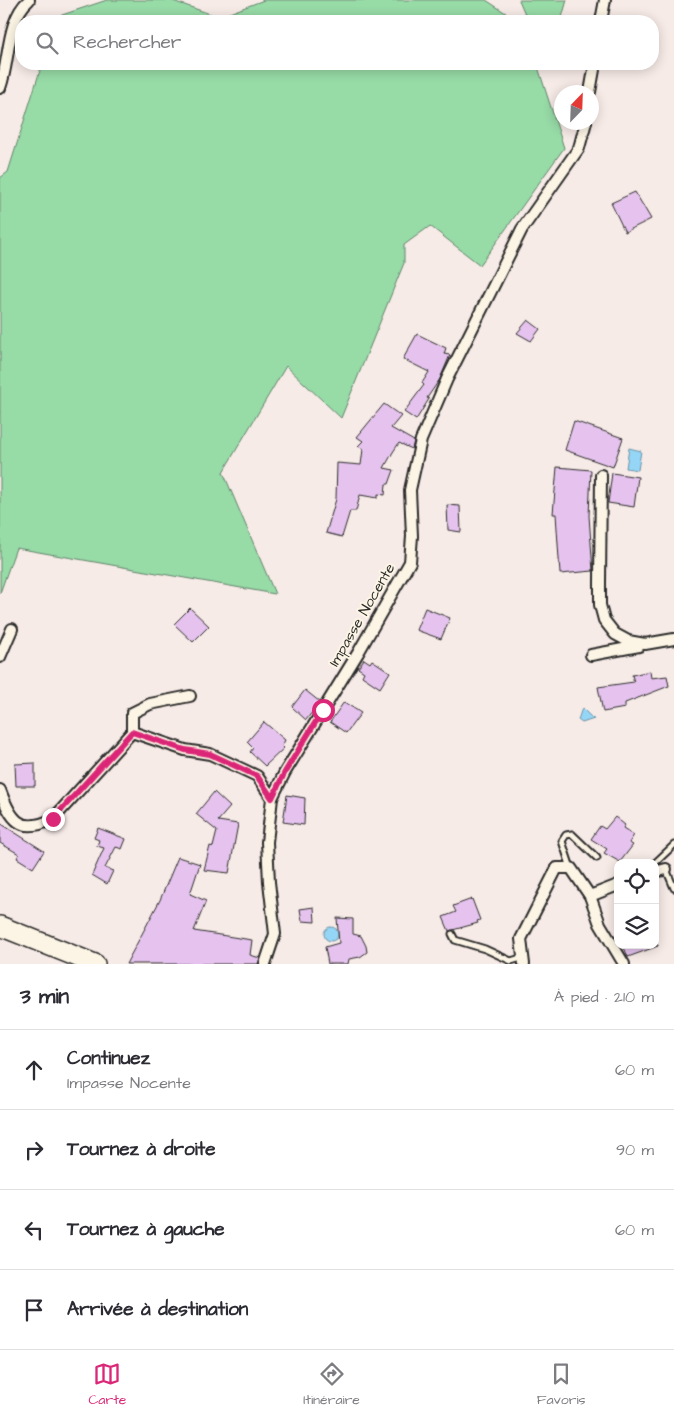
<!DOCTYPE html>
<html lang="fr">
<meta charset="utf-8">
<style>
:root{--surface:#fff;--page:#f2f2f3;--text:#2b2b33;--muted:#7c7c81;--line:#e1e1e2;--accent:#db2777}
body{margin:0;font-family:"Architects Daughter",sans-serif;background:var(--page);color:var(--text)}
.controls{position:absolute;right:15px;bottom:15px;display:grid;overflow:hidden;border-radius:10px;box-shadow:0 2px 12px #0003}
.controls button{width:45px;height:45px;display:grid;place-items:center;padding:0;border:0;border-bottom:1px solid var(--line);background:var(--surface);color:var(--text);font:25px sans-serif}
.compass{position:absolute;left:554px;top:85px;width:45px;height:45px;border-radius:50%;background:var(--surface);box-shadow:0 2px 12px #0003;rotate:23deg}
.stop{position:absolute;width:15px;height:15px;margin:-11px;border:4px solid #db2777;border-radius:50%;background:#fff}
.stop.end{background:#db2777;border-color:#fff;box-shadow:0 1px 5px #0008}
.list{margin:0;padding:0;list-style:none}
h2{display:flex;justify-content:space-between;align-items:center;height:65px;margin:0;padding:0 20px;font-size:21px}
h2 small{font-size:16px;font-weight:400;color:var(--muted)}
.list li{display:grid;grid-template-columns:32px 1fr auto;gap:15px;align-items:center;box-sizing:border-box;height:80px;padding:0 20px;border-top:1px solid var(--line)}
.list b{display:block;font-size:19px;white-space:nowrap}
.list p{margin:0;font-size:16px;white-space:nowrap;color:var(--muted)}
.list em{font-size:16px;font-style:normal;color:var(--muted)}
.icon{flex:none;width:28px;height:28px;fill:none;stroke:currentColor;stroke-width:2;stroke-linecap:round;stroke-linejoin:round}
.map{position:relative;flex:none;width:674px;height:964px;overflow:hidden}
.search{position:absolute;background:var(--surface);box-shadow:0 2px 12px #0003;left:15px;right:15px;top:15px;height:55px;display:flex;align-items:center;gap:12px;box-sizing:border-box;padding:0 18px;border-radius:20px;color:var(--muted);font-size:19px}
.sheet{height:385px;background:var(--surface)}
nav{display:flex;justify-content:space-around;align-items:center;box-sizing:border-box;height:70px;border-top:1px solid var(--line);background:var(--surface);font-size:14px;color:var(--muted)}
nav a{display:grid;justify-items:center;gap:2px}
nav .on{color:var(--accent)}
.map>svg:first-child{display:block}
.green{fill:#97dba7;stroke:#618369}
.water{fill:#95d6f6;stroke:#6b92a5}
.building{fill:#e5c3ee;stroke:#2b2b2b}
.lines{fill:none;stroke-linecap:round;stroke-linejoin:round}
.lane-casing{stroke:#2b2b2b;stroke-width:9}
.street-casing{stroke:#2b2b2b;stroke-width:14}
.highway-casing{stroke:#2b2b2b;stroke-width:22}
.lane{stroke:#fcf5e5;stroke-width:5}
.street{stroke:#fcf5e5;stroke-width:10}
.highway{stroke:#fcf5e5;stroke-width:19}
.route{stroke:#db2777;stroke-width:6}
.labels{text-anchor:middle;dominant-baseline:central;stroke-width:4;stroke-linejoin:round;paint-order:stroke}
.street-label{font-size:15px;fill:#2b2b2b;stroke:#fcf5e5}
</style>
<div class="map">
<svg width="674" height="964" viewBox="0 0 674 964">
<rect width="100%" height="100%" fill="#f7ebe7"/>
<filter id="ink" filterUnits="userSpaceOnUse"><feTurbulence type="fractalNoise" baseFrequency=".02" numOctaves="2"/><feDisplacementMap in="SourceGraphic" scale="10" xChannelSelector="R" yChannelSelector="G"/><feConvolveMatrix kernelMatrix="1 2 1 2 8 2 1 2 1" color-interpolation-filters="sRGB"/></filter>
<g filter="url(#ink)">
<!-- green -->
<g class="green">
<polygon points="107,0 170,0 219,17 264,0 486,0 518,21 55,21 56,17"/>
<polygon points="519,0 567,0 561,21 528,21"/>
<polygon points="42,64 537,64 564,148 480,265 430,226 404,245 404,263 341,418 286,366 223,472 275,594 16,548 0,593 0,178 8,172"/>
</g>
<!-- water -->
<g class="water">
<polygon points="629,448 641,451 638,470 626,468"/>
<polygon points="582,708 593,719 594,719 582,723 578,720"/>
<circle cx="331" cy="934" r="7"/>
</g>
<!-- building -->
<g class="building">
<polygon points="635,192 651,219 625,232 611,203"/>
<polygon points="528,320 540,329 531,341 517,333"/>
<polygon points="417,334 446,348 444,354 450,355 440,379 427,398 429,399 416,420 404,412 424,385 422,383 429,372 403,359"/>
<polygon points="384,404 401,416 391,428 414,441 412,449 399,443 393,452 384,468 394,470 389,484 386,484 385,495 378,494 378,498 360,495 356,511 350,511 342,537 326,533 336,499 337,463 361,465 363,449 358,446 363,441 357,437"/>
<polygon points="574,421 623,438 613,467 565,450"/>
<polygon points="557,467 591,470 589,516 593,571 560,574 556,514 553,514"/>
<polygon points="612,473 638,477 634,507 608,503"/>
<polygon points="447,505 460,506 461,532 448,530"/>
<polygon points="190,608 209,626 193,642 174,624"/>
<polygon points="425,608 450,618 441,639 416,630"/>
<polygon points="364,659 370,663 372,660 390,672 380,688 362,676 364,672 358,668"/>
<polygon points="650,671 651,678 667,676 669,686 625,703 625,708 603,712 598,687 634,682 632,675"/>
<polygon points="305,690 320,702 306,720 292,707"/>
<polygon points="344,702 361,713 346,733 330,722"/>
<polygon points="264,722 285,740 282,746 284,748 265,766 250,752 253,748 247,742"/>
<polygon points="35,763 35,786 16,786 15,764"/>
<polygon points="214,792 230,807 218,821 238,824 229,873 204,870 210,846 213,847 217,831 196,814"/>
<polygon points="287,795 305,798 304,825 283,822"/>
<polygon points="615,817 625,825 623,828 634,835 629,843 633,845 620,862 604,853 607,849 591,839 600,826 605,829"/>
<polygon points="0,823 44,851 33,868 17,858 19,854 0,843"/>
<polygon points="98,828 126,839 122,849 116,847 105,868 113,871 107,884 92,875 104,848 97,846 99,840 94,838"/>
<polygon points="178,857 200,864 190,894 206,901 194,931 252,940 250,955 260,958 258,964 126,964 160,900"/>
<polygon points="472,899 480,920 477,921 478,923 449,931 443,917 456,912 453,906"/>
<polygon points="314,907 315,922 302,921 300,909"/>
<polygon points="337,918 353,919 353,934 361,936 366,946 367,952 360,957 349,959 348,964 328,964 325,947 339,943"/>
<polygon points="623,945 658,945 658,946 628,957"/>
</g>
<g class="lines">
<!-- lane casing -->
<g class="lane-casing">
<g id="lane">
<polyline points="655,863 674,845"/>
<polyline points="571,868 562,841 566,835 572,834 597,858"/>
<polyline points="666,869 674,888"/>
<polyline points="452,934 455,940 485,949 511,961 521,958"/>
</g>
</g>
<!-- street casing -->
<g class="street-casing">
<g id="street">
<polyline points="601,21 605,0"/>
<path d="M0,88C10,61 6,20 29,0"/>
<polyline points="590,92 595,64"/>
<polyline points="601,475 600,582 600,605 604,620 615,634 628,641 645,644 674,639"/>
<polyline points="591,655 639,646"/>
<polyline points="0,657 12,629"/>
<polyline points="190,696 150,704 132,713 132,732 185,750 210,754 257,776 272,798"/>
<path d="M0,790C11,820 20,835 53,819L132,732"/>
<polyline points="655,872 666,869"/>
<polyline points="590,896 618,885"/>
<polyline points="265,964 275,934 269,882 267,842 272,798 285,772 358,653 410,562 412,536 410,490 421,440 447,379 522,229 579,148 586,122"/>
<polyline points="524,964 521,939 557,868 571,868 590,896 600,924 624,964"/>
</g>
</g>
<!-- highway casing -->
<g class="highway-casing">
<polyline id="highway" points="0,926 95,964"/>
</g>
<!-- lane -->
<use href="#lane" class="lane"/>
<!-- street -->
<use href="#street" class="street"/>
<!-- highway -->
<use href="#highway" class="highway"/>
</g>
</g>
<g class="lines" filter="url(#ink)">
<!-- route -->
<polyline class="route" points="53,819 132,732 185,750 210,754 257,776 272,798 285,772 323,710"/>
</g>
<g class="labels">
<!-- street labels -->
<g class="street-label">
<text transform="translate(362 615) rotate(-60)">Impasse Nocente</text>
</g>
</g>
</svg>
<div class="controls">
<button><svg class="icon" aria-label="locate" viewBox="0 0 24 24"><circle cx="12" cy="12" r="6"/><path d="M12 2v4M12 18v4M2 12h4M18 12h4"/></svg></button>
<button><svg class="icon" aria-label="layers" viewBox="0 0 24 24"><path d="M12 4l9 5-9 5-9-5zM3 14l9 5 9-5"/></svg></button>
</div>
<svg class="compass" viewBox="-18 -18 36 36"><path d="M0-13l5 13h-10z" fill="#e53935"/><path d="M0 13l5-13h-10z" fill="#7c7c81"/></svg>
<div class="stop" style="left:323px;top:710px"></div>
<div class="stop end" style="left:53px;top:819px"></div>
<div class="search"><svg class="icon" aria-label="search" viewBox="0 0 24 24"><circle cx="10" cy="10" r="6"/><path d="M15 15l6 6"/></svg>Rechercher</div>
</div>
<section class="sheet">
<h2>3 min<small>À pied · 210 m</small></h2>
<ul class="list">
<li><svg class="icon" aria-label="ahead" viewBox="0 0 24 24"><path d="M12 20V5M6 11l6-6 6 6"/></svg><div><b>Continuez</b><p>Impasse Nocente</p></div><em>60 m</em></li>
<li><svg class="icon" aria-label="right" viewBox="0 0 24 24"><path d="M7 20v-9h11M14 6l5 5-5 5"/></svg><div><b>Tournez à droite</b></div><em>90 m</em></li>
<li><svg class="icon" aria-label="left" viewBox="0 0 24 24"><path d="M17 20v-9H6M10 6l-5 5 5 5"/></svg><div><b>Tournez à gauche</b></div><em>60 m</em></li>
<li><svg class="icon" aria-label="arrive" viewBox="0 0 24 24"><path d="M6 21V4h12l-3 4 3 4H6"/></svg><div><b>Arrivée à destination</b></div></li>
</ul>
</section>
<nav>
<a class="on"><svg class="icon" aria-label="map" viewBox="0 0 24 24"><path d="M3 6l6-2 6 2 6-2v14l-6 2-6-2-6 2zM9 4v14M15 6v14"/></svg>Carte</a>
<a><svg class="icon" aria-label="directions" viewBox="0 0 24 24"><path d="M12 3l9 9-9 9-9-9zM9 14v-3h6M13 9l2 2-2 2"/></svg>Itinéraire</a>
<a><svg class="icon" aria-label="saved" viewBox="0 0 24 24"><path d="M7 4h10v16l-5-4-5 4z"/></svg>Favoris</a>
</nav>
